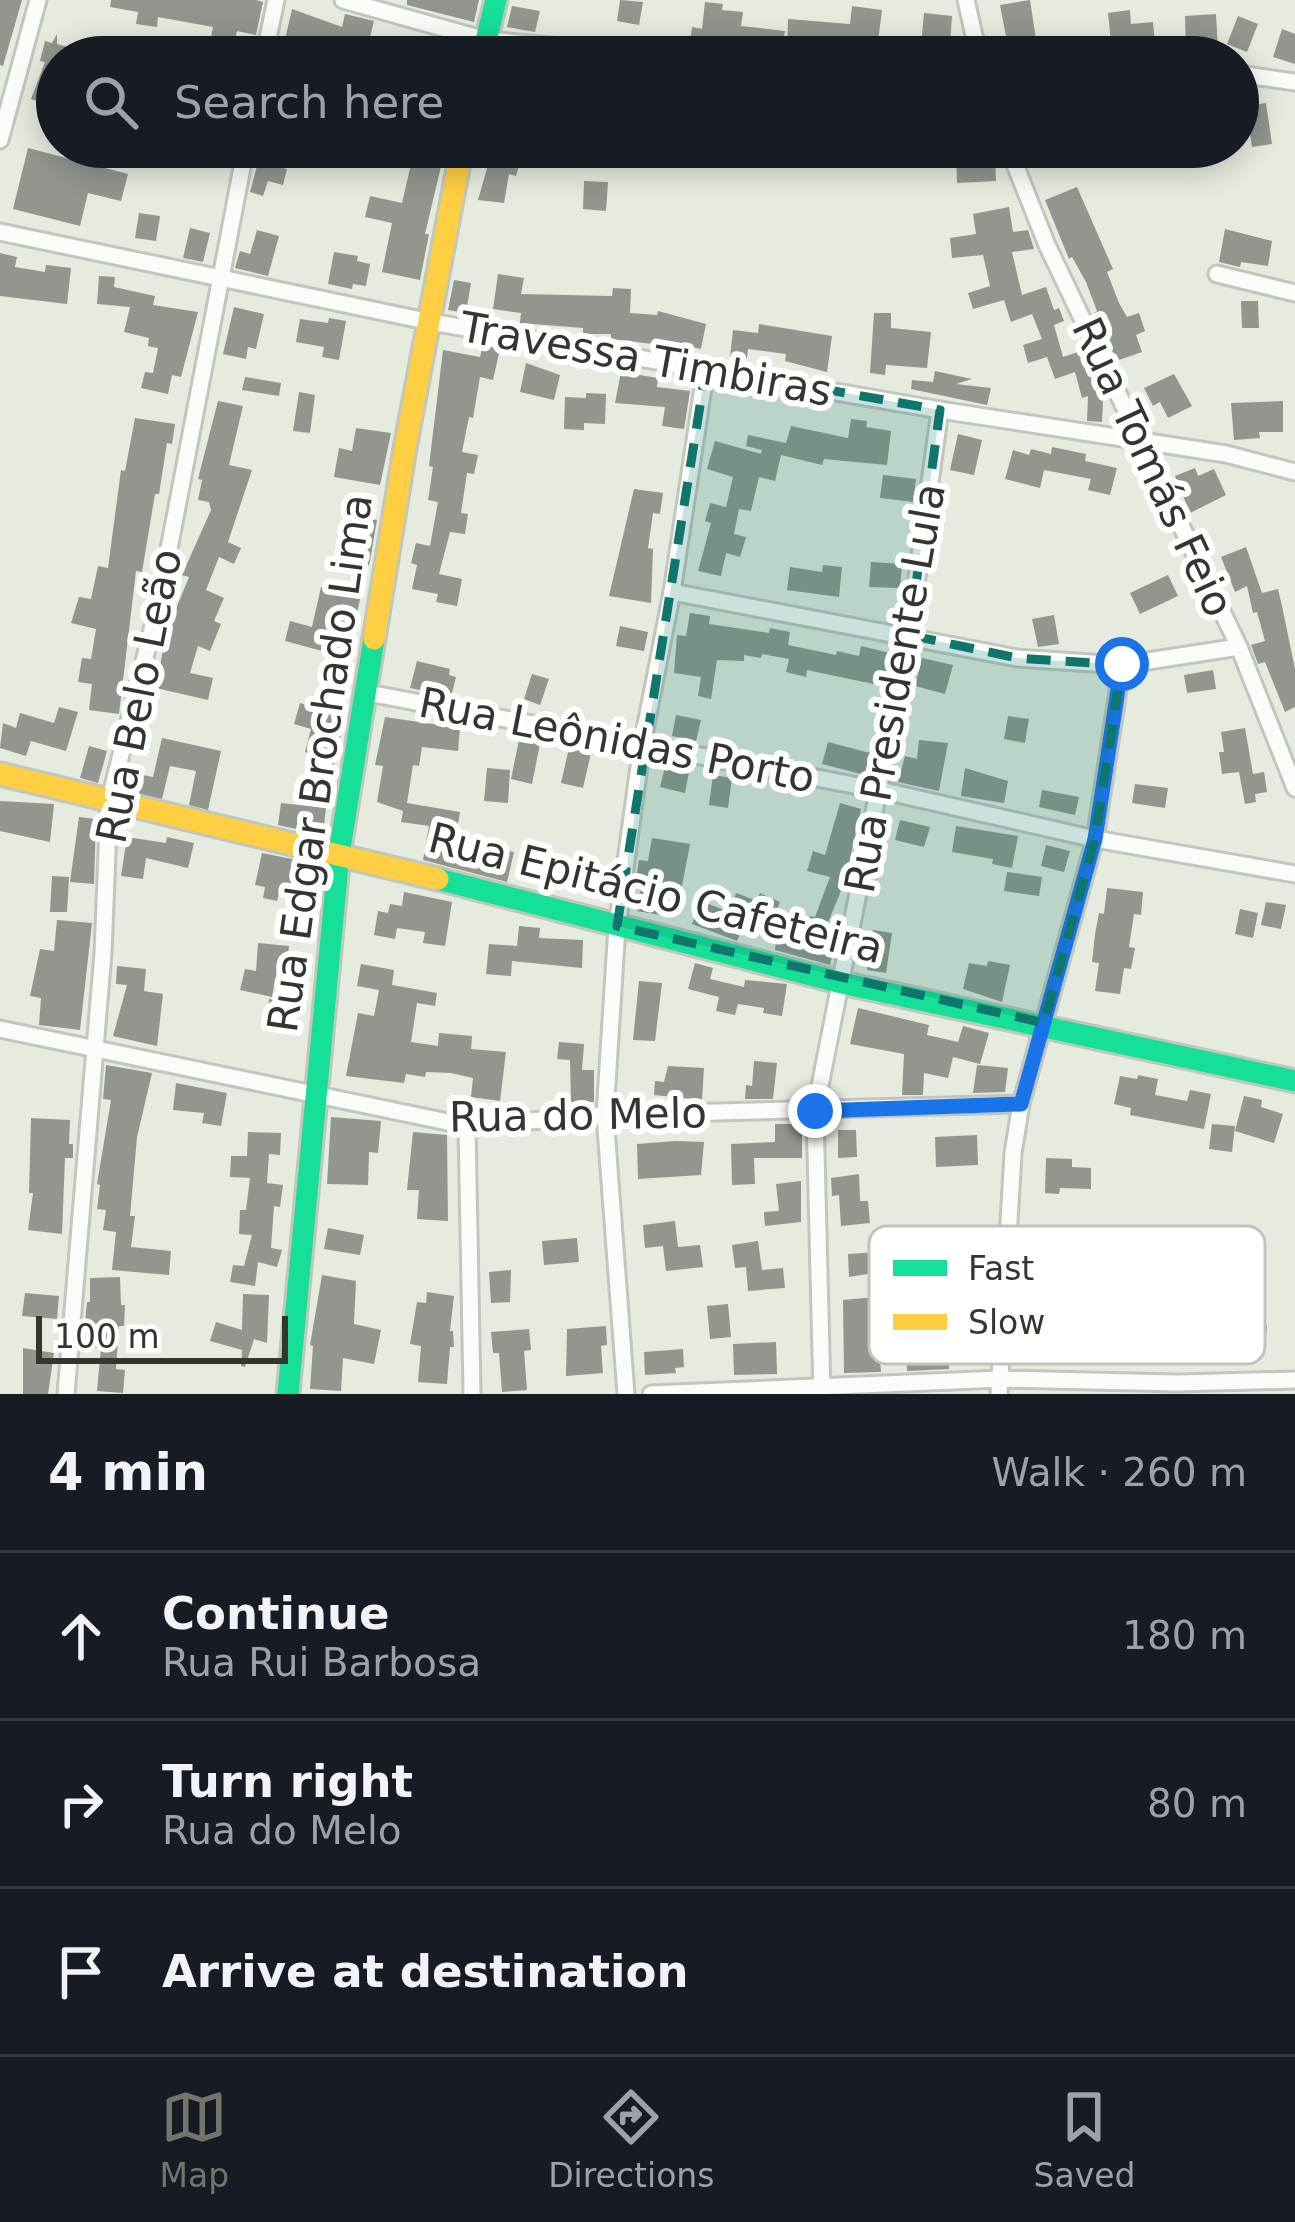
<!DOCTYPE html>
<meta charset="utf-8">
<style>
:root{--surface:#171b24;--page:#242831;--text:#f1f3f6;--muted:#9ea1a6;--line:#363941;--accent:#72756c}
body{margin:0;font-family:"DejaVu Sans",sans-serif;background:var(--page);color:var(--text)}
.scale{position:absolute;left:36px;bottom:30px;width:252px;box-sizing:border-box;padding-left:12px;border:6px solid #33362e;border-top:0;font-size:33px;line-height:42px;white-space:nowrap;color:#33362e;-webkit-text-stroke:9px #fff;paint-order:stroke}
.stop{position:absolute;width:36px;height:36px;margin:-27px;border:9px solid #1a73e8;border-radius:50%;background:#fff}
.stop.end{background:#1a73e8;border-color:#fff;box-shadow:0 3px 12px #0008}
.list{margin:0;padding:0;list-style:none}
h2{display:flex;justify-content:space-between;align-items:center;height:156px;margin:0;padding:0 48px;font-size:51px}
h2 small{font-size:39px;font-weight:400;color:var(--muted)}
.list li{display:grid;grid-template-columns:78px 1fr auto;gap:36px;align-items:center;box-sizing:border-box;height:168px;padding:0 48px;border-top:3px solid var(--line)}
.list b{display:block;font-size:45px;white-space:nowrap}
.list p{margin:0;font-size:39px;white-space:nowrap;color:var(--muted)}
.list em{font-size:39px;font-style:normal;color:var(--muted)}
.icon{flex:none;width:66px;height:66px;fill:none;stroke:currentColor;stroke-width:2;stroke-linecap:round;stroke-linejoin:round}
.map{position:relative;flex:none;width:1295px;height:1394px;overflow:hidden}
.search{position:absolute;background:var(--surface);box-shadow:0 6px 30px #0003;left:36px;right:36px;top:36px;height:132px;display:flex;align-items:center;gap:30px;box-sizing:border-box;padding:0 42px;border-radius:66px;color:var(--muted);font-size:45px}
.sheet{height:660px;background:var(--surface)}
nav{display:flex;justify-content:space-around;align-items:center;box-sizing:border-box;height:168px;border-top:3px solid var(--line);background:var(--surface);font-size:33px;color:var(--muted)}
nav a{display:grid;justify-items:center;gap:6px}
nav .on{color:var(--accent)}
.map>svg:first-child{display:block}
.building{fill:#91968f}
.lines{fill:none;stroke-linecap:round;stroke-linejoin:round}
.street-casing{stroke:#c2c6bd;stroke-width:21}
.fast-casing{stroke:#c2c6bd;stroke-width:27}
.slow-casing{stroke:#c2c6bd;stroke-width:27}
.street{stroke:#fbfcfa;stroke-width:15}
.fast{stroke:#16e098;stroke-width:21}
.slow{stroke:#ffcf43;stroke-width:21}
.route{stroke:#1a73e8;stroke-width:15}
.marked{fill:#0f766e;fill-opacity:0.2;stroke:#0f766e;stroke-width:9;stroke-dasharray:24 15;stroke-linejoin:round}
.labels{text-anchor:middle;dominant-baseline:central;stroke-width:12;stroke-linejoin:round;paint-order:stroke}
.street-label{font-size:42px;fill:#33362e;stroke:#fff}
.key{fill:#fff;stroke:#c2c3c0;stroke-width:3}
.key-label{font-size:33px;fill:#33362e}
</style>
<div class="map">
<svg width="1295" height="1394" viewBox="0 0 1295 1394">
<rect width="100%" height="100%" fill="#e6ebdf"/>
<!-- building -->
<g class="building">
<polygon points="0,0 22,0 3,66 0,65"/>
<polygon points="111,0 256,0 263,2 256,35 237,31 234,43 211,37 213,27 158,17 157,27 136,24 138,12 110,7"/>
<polygon points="407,0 479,0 474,22 407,5"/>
<polygon points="620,0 643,2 639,25 617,21"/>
<polygon points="1030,0 1038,52 1028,53 1028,57 1010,57 1000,5"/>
<polygon points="705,2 723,4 722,10 743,12 741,26 785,31 783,43 740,39 740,45 718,43 718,47 690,42 692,27 702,29"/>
<polygon points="512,6 540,11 535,32 507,27"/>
<polygon points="852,6 882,10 876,57 823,47 787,47 788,19 850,24"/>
<polygon points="292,9 342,27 345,14 374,21 365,57 343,57 307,46 305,53 283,48"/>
<polygon points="1130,10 1131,24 1153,22 1156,54 1071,57 1071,51 1111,42 1108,13"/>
<polygon points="924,13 952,16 949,57 920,57"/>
<polygon points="1216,14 1218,49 1186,50 1185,16"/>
<polygon points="1238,16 1258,24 1247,52 1227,44"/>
<polygon points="1282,29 1295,34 1295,64 1273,57"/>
<polygon points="57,34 57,44 88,53 87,57 57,57 57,109 31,99 45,62 40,61 45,41 52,43"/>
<polygon points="1266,103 1272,144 1252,147 1246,106"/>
<polygon points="956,147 985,147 986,159 995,158 996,181 957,183"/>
<polygon points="28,148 128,174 121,201 88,193 80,226 13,209"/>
<polygon points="414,151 443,158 425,234 429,234 420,280 382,272 392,223 365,217 370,196 402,203"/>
<polygon points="492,151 521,159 516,176 509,174 504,203 478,200"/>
<polygon points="258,162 287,169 283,185 268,181 263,196 250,192"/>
<polygon points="584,181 608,182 606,211 583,209"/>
<polygon points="1077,187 1113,269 1107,272 1119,303 1127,317 1139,313 1145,331 1136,335 1142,352 1116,361 1103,326 1100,327 1093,314 1097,311 1086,282 1072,257 1069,259 1045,200"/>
<polygon points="1009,207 1013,232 1028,230 1034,249 1012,252 1022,295 1046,287 1054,310 1059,308 1064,321 1054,325 1063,357 1084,350 1098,381 1103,400 1102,422 1087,421 1088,396 1082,398 1075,372 1055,379 1047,357 1028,363 1023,345 1042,339 1032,314 1011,322 1004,300 973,309 968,293 990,286 983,255 952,258 950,238 976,234 973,214"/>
<polygon points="139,213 160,216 156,241 135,238"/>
<polygon points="190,228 210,233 203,262 183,258"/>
<polygon points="1225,229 1272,241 1268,266 1241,262 1240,267 1219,262"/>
<polygon points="257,230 279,236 268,276 235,268 240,251 250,254"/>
<polygon points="334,252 358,256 357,261 370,264 366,286 353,284 352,289 328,284"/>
<polygon points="0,253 17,257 15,267 45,272 46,265 71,268 67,304 0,296"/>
<polygon points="498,274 524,278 521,294 612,296 613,288 631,289 630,313 657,315 658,311 706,324 701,349 671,342 670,346 611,339 611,334 583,334 583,328 520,323 521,313 493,309"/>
<polygon points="99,276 115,277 114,287 155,296 153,305 198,312 181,377 172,375 168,394 141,388 145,372 153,373 158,348 148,346 149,338 124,332 130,307 97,304"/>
<polygon points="454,280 471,283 466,313 448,310"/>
<polygon points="1241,301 1258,301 1259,328 1242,328"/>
<polygon points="234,307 264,314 256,349 248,347 246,359 223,354"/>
<polygon points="874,313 891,313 891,328 931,332 927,368 886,365 885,375 870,373"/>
<polygon points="329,318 346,321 339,360 322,357 324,347 296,342 300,319 328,323"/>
<polygon points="759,324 832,336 827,372 785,361 786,354 748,349 747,358 730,357 733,330 758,333"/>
<polygon points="483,345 500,349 493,380 480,377 473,418 469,417 462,452 478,455 474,474 467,473 461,513 468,514 465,534 450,532 439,574 462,579 457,606 436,602 438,594 412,589 417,565 411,563 416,543 430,546 438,502 428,500 433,467 429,466 443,350 480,357"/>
<polygon points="526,363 560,375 554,400 520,392"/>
<polygon points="935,371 972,379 956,384 991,388 987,405 911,389 912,380 933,382"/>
<polygon points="621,372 658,378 657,387 690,391 684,429 662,426 665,407 615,403"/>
<polygon points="1174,374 1192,406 1168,418 1160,402 1153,406 1144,388"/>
<polygon points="245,377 281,383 279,396 242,390"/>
<polygon points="299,392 315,395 310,433 293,431"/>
<polygon points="586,393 606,394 605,424 584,423 584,430 564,429 565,397 586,398"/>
<polygon points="218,401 243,406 229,465 252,470 228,542 241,548 234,564 219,557 206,590 224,598 214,621 221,624 210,651 198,646 190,673 213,678 208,700 156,688 166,633 189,577 182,575 211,510 209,502 198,500 202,480 198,479"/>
<polygon points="1283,401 1283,432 1259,432 1260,438 1234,440 1231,403"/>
<polygon points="135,418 175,424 172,444 167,443 159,494 155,494 142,572 136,571 119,714 89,710 92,684 78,682 82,658 91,659 96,629 71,623 79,597 91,599 98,566 108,568 121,470 125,471"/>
<polygon points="851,419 867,421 866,427 891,431 887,465 824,459 822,465 781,455 775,481 759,477 751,511 739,509 734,534 746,537 740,557 726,553 721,576 698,571 711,523 705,521 710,503 726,507 733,477 707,469 715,441 761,454 762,450 746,446 748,435 786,443 791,426 848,438"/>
<polygon points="356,428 391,433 380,485 334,477 339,448 352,451"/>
<polygon points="958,434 982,440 974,475 950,470"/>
<polygon points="1052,447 1086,454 1085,461 1117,468 1110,495 1088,490 1091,479 1044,470 1040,488 1005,479 1013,450 1029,455 1031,449 1051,454"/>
<polygon points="1195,468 1198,476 1214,469 1226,495 1190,513 1175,476"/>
<polygon points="883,475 916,479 913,502 880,498"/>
<polygon points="634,489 663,493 660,514 653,513 648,548 653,549 651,603 609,596"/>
<polygon points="344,515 377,520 369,566 336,561"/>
<polygon points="1246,547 1262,593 1278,589 1282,606 1295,669 1295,707 1285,712 1265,662 1258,664 1251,645 1265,641 1257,612 1253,613 1247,586 1235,592 1221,557"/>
<polygon points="871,562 902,564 900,588 869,587"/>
<polygon points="823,565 842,567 839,597 787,590 790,567 822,572"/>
<polygon points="1168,575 1178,596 1140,614 1130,593"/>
<polygon points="321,587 361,595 355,622 346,620 337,655 285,641 290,621 312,627"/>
<polygon points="690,613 710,616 709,624 769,633 770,628 790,632 788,645 836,655 837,651 859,656 861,646 890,653 883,686 807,670 806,677 786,672 789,659 762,654 761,658 744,655 744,661 717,660 711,699 698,696 701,677 674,673 677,635 686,636"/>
<polygon points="1054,615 1059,644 1038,647 1032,619"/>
<polygon points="620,626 648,632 644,651 616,646"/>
<polygon points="922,658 953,665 945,694 915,686"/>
<polygon points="417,661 450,669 449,675 456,677 451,697 410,688"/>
<polygon points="1213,670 1216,689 1187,693 1184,675"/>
<polygon points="532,674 549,679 540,705 524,699"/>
<polygon points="300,703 345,716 329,786 304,777 312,754 305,752 311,729 294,724"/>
<polygon points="59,707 78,712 66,751 31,741 26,756 0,748 3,723 16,728 20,713 54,723"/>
<polygon points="676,715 701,720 696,741 672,736"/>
<polygon points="1008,716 1029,719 1025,743 1004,739"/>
<polygon points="385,717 460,728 458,751 422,747 419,766 413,765 407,803 460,812 455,843 514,852 507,882 423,860 429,826 401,822 403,811 377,802 383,766 375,765"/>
<polygon points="1245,728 1253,774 1264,772 1267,792 1255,794 1256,802 1245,804 1239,772 1222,774 1219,752 1224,752 1221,732"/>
<polygon points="162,738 221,751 208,810 189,805 196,771 170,766 162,799 129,792 134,773 153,777"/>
<polygon points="519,740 540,744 532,784 511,779"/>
<polygon points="919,740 948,743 939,791 898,782 905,756 917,759"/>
<polygon points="828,742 870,753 865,775 822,764"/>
<polygon points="89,746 107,751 98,783 80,778"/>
<polygon points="569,748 591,753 583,788 561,783"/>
<polygon points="665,767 689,772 685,793 660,787"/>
<polygon points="487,768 510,770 508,803 484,801"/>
<polygon points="965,768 1008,781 1004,803 961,796"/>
<polygon points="713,775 732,778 728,808 709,805"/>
<polygon points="1135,784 1168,788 1165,808 1132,803"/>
<polygon points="1042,790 1079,797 1075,815 1039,807"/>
<polygon points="0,801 54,804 50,842 0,831"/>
<polygon points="281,803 326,808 323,835 278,825"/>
<polygon points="840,803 861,809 845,881 827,925 839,928 830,965 775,950 778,925 749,912 737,941 692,924 701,901 729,912 736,893 757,901 760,893 780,902 776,911 815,917 830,877 807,871 813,851 825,855"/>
<polygon points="79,817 96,819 94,884 70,882"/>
<polygon points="900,820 930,827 924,847 895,840"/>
<polygon points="956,826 1018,836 1012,868 992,864 993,859 952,852"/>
<polygon points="127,837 166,843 167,837 194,843 188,868 146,858 143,879 121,876"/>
<polygon points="652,838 690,844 681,891 665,889 661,915 637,911 641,886 635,885 639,860 648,861"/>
<polygon points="1046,845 1070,851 1064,872 1041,866"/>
<polygon points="262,853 307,862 300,898 279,893 277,901 263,898 265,887 255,885"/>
<polygon points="1007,872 1042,877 1039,896 1004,891"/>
<polygon points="52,876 69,877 67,912 50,912"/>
<polygon points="1107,888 1143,892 1141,915 1134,914 1129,947 1135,948 1131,969 1124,968 1120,994 1095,991 1099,963 1092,962 1095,934 1099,913 1104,914"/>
<polygon points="404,892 452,902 445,946 423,943 425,932 397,928 395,939 374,935 378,911 388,913 390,904 402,906"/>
<polygon points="1266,902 1286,905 1281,929 1261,925"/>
<polygon points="1240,909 1258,913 1253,938 1235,934"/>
<polygon points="57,920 92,923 80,1030 39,1025 41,998 30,996 40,949 54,951"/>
<polygon points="519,926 540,928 539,938 583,940 582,968 512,961 511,976 486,974 489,944 517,946"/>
<polygon points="873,930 892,933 886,973 867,970"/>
<polygon points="258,943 289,946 287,966 278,965 272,997 240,990 245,969 256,971"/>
<polygon points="988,961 1010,965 1002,1002 963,989 969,963 987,966"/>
<polygon points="695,963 713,968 710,979 744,987 745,980 787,984 782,1016 763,1013 764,1008 738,1004 735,1015 716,1011 719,997 688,989"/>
<polygon points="361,964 394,970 392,985 437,993 435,1006 417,1003 411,1042 438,1046 439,1033 472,1036 471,1049 506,1052 500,1101 471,1097 473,1078 451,1073 426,1072 425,1077 406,1074 404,1083 346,1076 358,1013 374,1016 379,990 357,986"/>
<polygon points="117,966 146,969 144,991 163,994 157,1046 113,1036 127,985 116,984"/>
<polygon points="639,981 662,983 655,1041 633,1040"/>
<polygon points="269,999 295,1004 292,1023 266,1018"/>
<polygon points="858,1008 929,1025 927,1035 958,1042 963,1026 989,1033 980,1064 953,1057 948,1078 924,1073 923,1095 902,1095 904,1054 850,1044"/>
<polygon points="559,1042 584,1044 582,1070 594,1070 594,1102 571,1102 570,1060 557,1059"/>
<polygon points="754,1061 777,1063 773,1099 745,1099 746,1085 752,1086"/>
<polygon points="106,1065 152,1073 137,1137 130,1216 135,1216 131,1247 171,1251 169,1275 112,1270 116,1232 103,1230 106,1210 97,1209 100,1185 97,1184 111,1100 103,1099"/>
<polygon points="977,1065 1008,1068 1005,1092 973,1093"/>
<polygon points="668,1066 704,1068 702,1100 654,1095 655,1081 664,1082"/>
<polygon points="1138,1075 1158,1079 1155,1095 1187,1101 1190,1090 1211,1094 1204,1129 1130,1115 1131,1108 1114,1104 1120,1076 1137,1079"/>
<polygon points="176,1083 227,1093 221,1126 202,1123 204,1113 173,1110"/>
<polygon points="1244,1096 1262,1100 1261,1107 1283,1114 1274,1143 1235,1131"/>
<polygon points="331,1117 381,1121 378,1153 369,1152 368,1185 327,1184"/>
<polygon points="31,1118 70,1120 69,1144 73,1144 73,1158 65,1158 62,1234 28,1230 33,1193 29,1193"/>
<polygon points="775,1124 802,1124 802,1158 754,1158 755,1184 732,1185 731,1144 775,1142"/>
<polygon points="1212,1124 1235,1126 1232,1152 1209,1149"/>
<polygon points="838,1130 856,1130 857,1157 838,1158"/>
<polygon points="248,1132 281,1133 280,1155 269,1154 267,1183 283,1185 280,1207 274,1206 271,1248 282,1250 277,1267 258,1262 255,1286 230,1282 233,1265 244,1266 252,1235 239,1234 240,1210 246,1210 250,1178 230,1177 231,1156 247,1156"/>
<polygon points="413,1132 447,1135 448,1221 417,1219 419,1190 407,1190"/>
<polygon points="977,1135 978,1165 936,1167 935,1137"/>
<polygon points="675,1141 704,1142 701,1175 638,1179 637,1144"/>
<polygon points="1046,1158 1072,1159 1072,1167 1091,1168 1091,1189 1060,1188 1059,1194 1045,1193"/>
<polygon points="859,1174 860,1201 868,1201 870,1223 841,1226 839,1195 832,1196 831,1178"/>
<polygon points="801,1181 801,1222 765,1226 764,1212 779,1211 776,1184"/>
<polygon points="675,1221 678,1247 700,1245 703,1267 666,1271 663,1246 645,1248 643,1225"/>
<polygon points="928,1225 958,1225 958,1249 974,1248 981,1291 977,1343 941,1344 942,1296 960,1295 958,1269 943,1270 941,1245 928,1245"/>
<polygon points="328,1228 364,1235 360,1255 324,1249"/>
<polygon points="577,1238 579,1262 544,1265 542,1241"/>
<polygon points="758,1241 762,1270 783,1268 785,1288 748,1291 746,1267 735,1268 732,1245"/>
<polygon points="879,1252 880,1272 849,1277 848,1254"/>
<polygon points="511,1270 510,1302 491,1303 489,1272"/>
<polygon points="322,1275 356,1281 354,1324 381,1330 374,1364 343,1358 341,1391 310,1389 313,1346 310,1345"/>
<polygon points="120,1277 121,1305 125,1305 124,1326 119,1326 116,1369 125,1370 123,1393 97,1391 101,1348 89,1348 91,1323 85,1323 87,1302 90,1302 90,1278"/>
<polygon points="427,1292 454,1296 450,1331 453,1331 454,1347 450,1347 447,1384 418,1382 421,1346 410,1344 417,1302 426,1303"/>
<polygon points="25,1293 59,1296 57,1319 22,1316"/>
<polygon points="243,1294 269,1295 267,1343 254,1339 245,1367 241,1366 242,1350 210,1341 216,1322 242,1330"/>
<polygon points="875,1297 881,1372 844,1373 843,1300"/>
<polygon points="728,1304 731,1337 710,1339 707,1306"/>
<polygon points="1226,1317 1242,1319 1242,1324 1267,1325 1265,1353 1240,1351 1239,1364 1165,1356 1167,1328 1225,1331"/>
<polygon points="606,1326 607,1345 601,1346 603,1373 566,1376 567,1329"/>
<polygon points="529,1329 531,1350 524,1351 527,1390 502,1392 499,1353 493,1353 491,1332"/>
<polygon points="776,1342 777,1374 734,1375 733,1344"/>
<polygon points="23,1348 54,1353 48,1394 23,1394"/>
<polygon points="683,1349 684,1367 675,1368 676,1373 645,1375 644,1352"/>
<polygon points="949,1349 949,1369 907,1371 906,1351"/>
</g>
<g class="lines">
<!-- street casing -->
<g class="street-casing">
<g id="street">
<polyline points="343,0 486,40 677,57"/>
<polyline points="966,0 979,57"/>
<polyline points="264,57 276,0"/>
<polyline points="1238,74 1295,82"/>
<polyline points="0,140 38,0"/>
<polyline points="1008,147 1047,245 1239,647 1295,788"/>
<polyline points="0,232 431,322 940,410 1226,454 1295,472"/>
<polyline points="1217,274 1295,293"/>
<polyline points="672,592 1017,658 1122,665 1239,647"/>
<polyline points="363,692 880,790 1095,839 1295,874"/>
<polyline points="0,1029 467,1126 605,1115 1021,1104"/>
<polyline points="467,1126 472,1394"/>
<polyline points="66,1394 103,953 109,803 159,601 246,147"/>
<polyline points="626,1394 605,1115 617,926 642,745 672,592 706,368"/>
<polyline points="651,1394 1000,1379 1177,1383 1295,1380"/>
<polyline points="822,1394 815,1111 909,635 940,410"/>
<polyline points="999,1394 1013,1153 1021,1104 1095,839 1122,665"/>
</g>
</g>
<!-- fast casing -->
<g class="fast-casing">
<g id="fast">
<polyline points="482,57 496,0"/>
<polyline points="438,879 842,983 1295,1081"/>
<polyline points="288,1394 339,854 374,639"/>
</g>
</g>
<!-- slow casing -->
<g class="slow-casing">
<g id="slow">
<polyline points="374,639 405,448 462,147"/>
<polyline points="0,774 438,879"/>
</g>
</g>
<!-- street -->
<use href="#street" class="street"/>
<!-- fast -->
<use href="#fast" class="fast"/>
<!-- slow -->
<use href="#slow" class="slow"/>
</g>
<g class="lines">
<!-- route -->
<polyline class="route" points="815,1111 1021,1104 1095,839 1122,664"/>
</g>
<!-- marked area -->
<path class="marked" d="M706,368L940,410L909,635L1017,658L1122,665L1095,839L1044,1023L617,926Z"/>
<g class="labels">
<!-- street labels -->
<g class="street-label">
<text transform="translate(646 359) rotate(10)">Travessa Timbiras</text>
<text transform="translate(1153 467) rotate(65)">Rua Tomás Feio</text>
<text transform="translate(895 688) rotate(-80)">Rua Presidente Lula</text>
<text transform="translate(139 696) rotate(-79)">Rua Belo Leão</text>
<text transform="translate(617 740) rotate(11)">Rua Leônidas Porto</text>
<text transform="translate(320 763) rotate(-82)">Rua Edgar Brochado Lima</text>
<text transform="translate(656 893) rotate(14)">Rua Epitácio Cafeteira</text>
<text transform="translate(578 1115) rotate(-1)">Rua do Melo</text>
</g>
</g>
<!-- legend -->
<rect x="869" y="1226" width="396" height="138" rx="18" class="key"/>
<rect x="893" y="1260" width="54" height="16" fill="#16e098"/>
<rect x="893" y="1314" width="54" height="16" fill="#ffcf43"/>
<g class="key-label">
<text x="968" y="1280">Fast</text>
<text x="968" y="1334">Slow</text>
</g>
</svg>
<div class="scale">100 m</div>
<div class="stop" style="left:1122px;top:664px"></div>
<div class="stop end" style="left:815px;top:1111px"></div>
<div class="search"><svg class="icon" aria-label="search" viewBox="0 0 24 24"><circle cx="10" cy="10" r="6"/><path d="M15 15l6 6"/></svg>Search here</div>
</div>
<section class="sheet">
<h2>4 min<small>Walk · 260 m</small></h2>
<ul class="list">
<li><svg class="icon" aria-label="ahead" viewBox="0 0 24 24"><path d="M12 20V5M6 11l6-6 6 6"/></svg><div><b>Continue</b><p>Rua Rui Barbosa</p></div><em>180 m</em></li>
<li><svg class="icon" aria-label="right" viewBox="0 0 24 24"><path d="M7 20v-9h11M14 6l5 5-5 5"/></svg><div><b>Turn right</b><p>Rua do Melo</p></div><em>80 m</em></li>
<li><svg class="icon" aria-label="arrive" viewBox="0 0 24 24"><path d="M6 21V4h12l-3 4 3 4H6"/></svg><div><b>Arrive at destination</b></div></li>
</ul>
</section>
<nav>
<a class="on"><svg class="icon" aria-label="map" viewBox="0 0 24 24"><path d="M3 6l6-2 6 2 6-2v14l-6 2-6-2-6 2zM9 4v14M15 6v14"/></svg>Map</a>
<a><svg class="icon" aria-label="directions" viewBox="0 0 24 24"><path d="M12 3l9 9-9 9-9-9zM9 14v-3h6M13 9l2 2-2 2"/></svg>Directions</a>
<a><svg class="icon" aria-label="saved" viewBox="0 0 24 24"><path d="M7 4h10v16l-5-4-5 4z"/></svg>Saved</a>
</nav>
